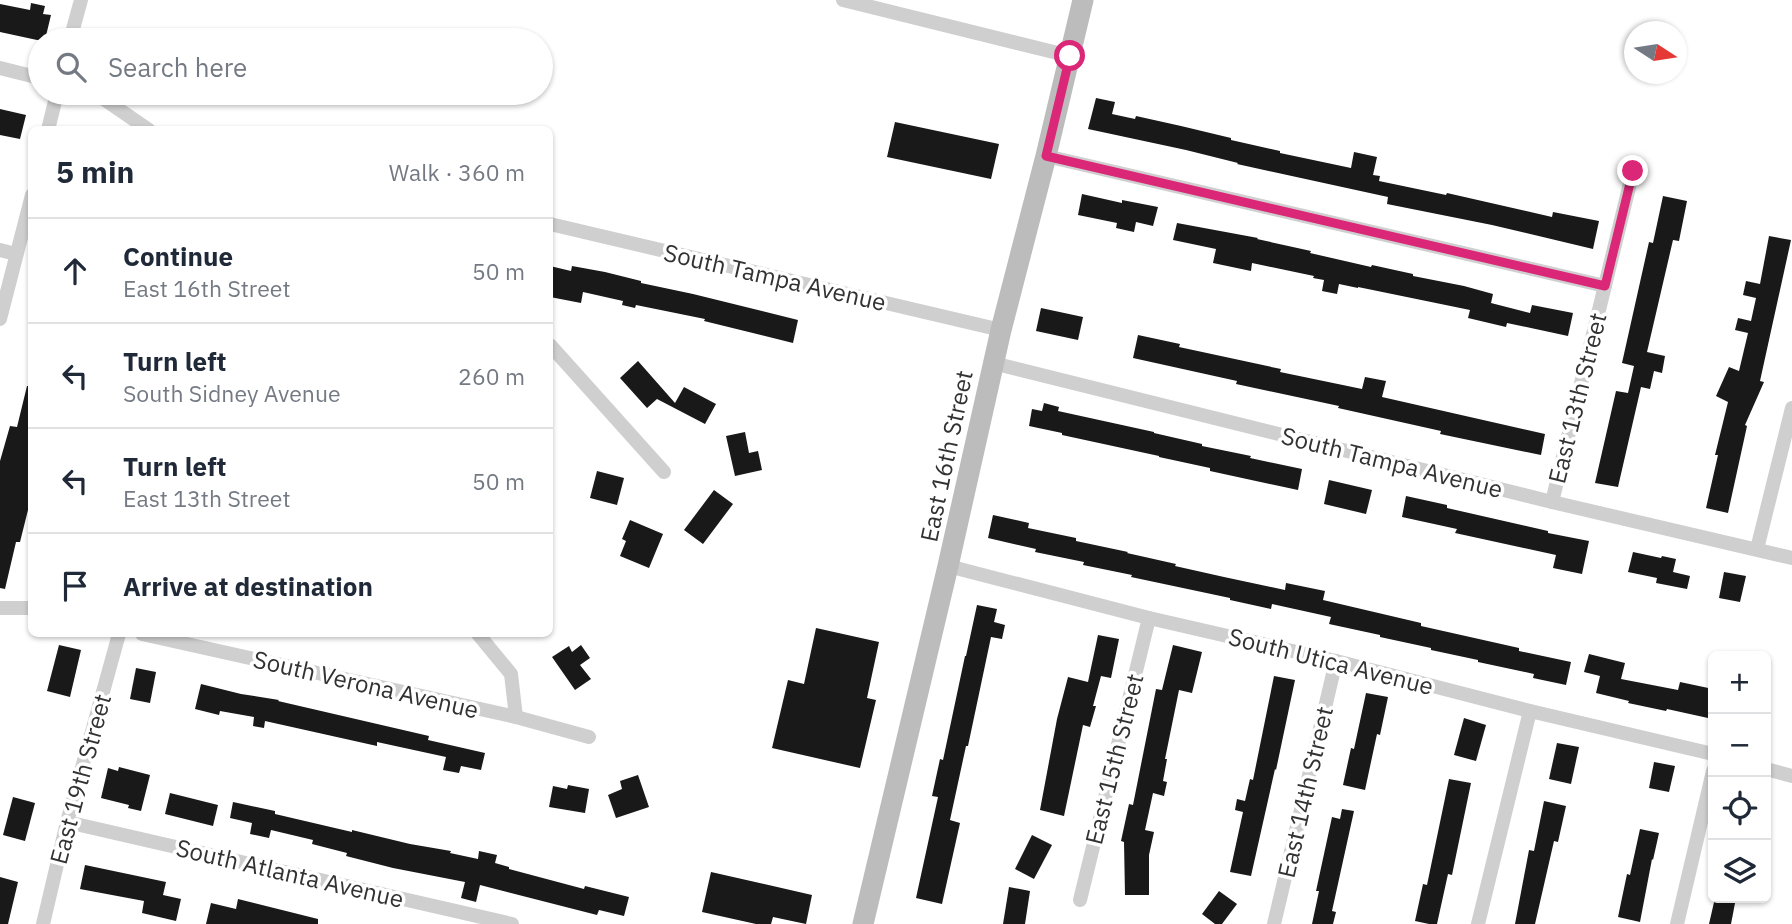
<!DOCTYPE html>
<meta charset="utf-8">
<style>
:root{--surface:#fff;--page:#f2f2f3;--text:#1f2937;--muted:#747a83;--line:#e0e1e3}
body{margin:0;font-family:"IBM Plex Sans",sans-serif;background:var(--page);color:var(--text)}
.controls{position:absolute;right:21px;bottom:21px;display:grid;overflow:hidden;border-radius:10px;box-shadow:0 2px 5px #0004}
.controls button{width:63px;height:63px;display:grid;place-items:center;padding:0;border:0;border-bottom:2px solid var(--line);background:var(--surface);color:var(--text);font:35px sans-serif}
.compass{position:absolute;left:1624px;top:21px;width:63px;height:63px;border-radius:50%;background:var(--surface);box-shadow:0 2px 5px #0004;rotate:102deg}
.stop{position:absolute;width:21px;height:21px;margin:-16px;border:5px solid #db2777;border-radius:50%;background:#fff}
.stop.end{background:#db2777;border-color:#fff;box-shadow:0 2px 7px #0008}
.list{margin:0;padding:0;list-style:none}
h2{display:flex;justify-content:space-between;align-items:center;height:91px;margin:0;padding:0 28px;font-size:30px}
h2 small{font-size:23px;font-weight:400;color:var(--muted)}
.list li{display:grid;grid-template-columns:46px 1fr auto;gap:21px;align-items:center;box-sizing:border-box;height:105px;padding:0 28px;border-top:2px solid var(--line)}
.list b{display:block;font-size:26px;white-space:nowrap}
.list p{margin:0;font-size:23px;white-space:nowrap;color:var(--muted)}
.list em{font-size:23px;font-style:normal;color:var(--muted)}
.icon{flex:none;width:38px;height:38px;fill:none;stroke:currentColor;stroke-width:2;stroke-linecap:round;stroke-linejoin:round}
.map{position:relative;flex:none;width:1792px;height:924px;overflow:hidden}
.search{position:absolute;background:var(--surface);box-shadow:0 2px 5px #0004;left:28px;top:28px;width:525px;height:77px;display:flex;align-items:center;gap:18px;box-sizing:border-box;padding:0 24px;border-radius:38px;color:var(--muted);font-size:26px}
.panel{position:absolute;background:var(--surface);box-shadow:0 2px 5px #0004;left:28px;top:126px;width:525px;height:511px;border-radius:10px}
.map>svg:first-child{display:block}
.building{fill:#191919}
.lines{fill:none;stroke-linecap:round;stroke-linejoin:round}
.street{stroke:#cfcfcf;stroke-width:14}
.secondary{stroke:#bcbcbc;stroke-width:21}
.route{stroke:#db2777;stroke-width:9}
.labels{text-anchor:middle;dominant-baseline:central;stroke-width:7;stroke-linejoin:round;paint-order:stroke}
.street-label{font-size:24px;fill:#323232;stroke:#fff}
</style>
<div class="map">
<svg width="1792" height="924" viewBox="0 0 1792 924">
<rect width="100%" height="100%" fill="#fff"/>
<!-- building -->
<g class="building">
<polygon points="31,3 45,6 43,14 51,15 45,40 37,40 0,32 0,4 30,10"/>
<polygon points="1096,98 1115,102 1112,114 1135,119 1136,116 1181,126 1231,138 1231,140 1280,151 1280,153 1351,168 1354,152 1377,157 1373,175 1380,176 1379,181 1446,195 1447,193 1552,217 1553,212 1599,221 1593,249 1492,225 1387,204 1388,197 1237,164 1238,163 1186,150 1088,129"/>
<polygon points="0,109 26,115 20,139 0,135"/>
<polygon points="895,122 999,144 991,179 887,157"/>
<polygon points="1082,194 1122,203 1122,200 1158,207 1153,226 1136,222 1134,232 1116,228 1117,223 1078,215"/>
<polygon points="1663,196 1687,201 1679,241 1673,240 1647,352 1665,356 1662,373 1654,371 1650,389 1641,387 1618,487 1595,483 1616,391 1628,393 1634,366 1622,363 1649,242 1653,243"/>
<polygon points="1177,223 1258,238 1257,239 1311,251 1310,253 1371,267 1372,265 1413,274 1413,276 1464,286 1493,294 1491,303 1530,313 1532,305 1573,313 1568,336 1507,323 1506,327 1468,318 1470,310 1358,287 1358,288 1339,284 1337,294 1322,291 1324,280 1313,278 1314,276 1252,263 1251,271 1213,263 1216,249 1173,240"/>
<polygon points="1769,236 1791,240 1760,381 1764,382 1745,425 1747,426 1728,513 1706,508 1718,455 1715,455 1728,402 1716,396 1729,367 1739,371 1748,333 1735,330 1738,318 1751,321 1756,298 1743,295 1746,281 1760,284"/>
<polygon points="550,266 571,271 572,266 605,272 641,281 641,283 693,294 798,320 793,343 704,321 705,319 636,305 635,308 622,305 623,301 583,292 581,303 550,297"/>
<polygon points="1041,308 1083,317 1078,340 1036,331"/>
<polygon points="1138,335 1180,344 1179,347 1281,369 1280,372 1362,389 1365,377 1386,381 1382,397 1545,434 1541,455 1440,434 1441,431 1338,408 1339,406 1236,384 1237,381 1133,358"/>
<polygon points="638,361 675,403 684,387 716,404 705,424 657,399 647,408 620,378"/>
<polygon points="27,386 32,386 32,494 20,542 16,542 5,589 0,588 0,461 10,426 17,427"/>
<polygon points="1044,403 1059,407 1058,411 1154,432 1154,433 1202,444 1202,446 1251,456 1250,458 1302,469 1298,490 1210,471 1210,468 1159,457 1159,456 1062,435 1062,433 1029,426 1032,409 1042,411"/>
<polygon points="745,432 749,453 758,451 762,470 735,476 726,436"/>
<polygon points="597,471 624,478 617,505 590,498"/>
<polygon points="1329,480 1372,490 1366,514 1324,504"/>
<polygon points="714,490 733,504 703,544 684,530"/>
<polygon points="1406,496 1447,505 1447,508 1548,531 1548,533 1589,541 1582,574 1553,568 1556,555 1455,533 1457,529 1402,517"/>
<polygon points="993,515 1029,523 1028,528 1076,538 1076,541 1128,552 1127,553 1176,564 1175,566 1224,577 1285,590 1286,583 1325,591 1323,600 1421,623 1421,626 1519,648 1519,651 1571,662 1566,685 1533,678 1534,674 1478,662 1478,660 1431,650 1431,648 1380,637 1380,635 1329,624 1331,617 1272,604 1271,609 1230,600 1230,598 1131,577 1132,575 1083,565 1084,562 1035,552 1036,549 988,538"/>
<polygon points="630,520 663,534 649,568 620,556 626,541 622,539"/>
<polygon points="1633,552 1661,558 1662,556 1676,559 1673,572 1690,576 1687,589 1656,583 1657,578 1628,572"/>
<polygon points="1724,572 1746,576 1740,602 1719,598"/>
<polygon points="977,605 997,609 994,622 1005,625 1002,639 991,637 968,746 966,746 950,820 960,823 942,904 916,898 938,797 932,796 940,759 943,760 965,656 966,656"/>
<polygon points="816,628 879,642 867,698 876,700 860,768 772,748 788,680 804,684"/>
<polygon points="1098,635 1119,639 1111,678 1101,676 1093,706 1096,706 1090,727 1083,725 1064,816 1040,810 1057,719 1068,677 1088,682"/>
<polygon points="59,645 81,650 70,697 47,691"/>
<polygon points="581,645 590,658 580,665 591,679 575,690 552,657 569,646 572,652"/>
<polygon points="1173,645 1202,652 1192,693 1179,690 1165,759 1167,759 1163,781 1167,782 1164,796 1153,793 1145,830 1154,832 1149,855 1149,895 1125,895 1124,842 1121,841 1129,804 1133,805 1156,689 1162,690"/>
<polygon points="1589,654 1625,663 1621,679 1678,690 1680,682 1713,689 1708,718 1667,709 1666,711 1628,703 1629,701 1596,693 1600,676 1584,672"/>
<polygon points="136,668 156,672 150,703 130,699"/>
<polygon points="1274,676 1295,680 1276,770 1275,769 1251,876 1230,872 1243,812 1235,810 1237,799 1245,801 1250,779 1253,780"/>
<polygon points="201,684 241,694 279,700 278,701 429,736 428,740 485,753 481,770 461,766 459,773 443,770 446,757 377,742 377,746 265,721 264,728 253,726 254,717 220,711 219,715 195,709"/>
<polygon points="1366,693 1388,697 1380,735 1377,734 1365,790 1343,785 1351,748 1354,749"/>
<polygon points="1464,718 1486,725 1476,761 1454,755"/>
<polygon points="1557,743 1579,747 1571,784 1549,779"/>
<polygon points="1654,762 1675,766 1669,792 1649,788"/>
<polygon points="119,767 150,775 141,811 128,808 129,805 101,798 108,768 118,771"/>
<polygon points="638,775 649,807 616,818 608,795 622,789 620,781"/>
<polygon points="1449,779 1471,783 1452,875 1448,874 1437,924 1429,924 1415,921 1423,884 1427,885"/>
<polygon points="568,785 589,789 585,813 549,807 553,786 567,789"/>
<polygon points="170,793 218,805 213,826 165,814"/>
<polygon points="13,797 35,803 25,841 3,835"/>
<polygon points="1544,801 1566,806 1558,842 1554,841 1535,924 1515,924 1529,850 1534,851"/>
<polygon points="233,802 275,811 275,814 352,832 352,830 410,844 451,851 450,853 478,859 479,851 497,855 495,863 509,867 509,869 584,889 585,886 629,897 624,916 599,910 597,915 480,885 476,902 461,898 465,882 393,868 346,856 347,853 312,844 313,840 271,830 269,838 250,834 252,823 230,818"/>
<polygon points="1342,809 1354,811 1332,911 1336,912 1333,924 1312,924 1319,891 1316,891 1332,817 1340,819"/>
<polygon points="1640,829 1659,833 1653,860 1652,859 1640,922 1618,917 1627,874 1630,875"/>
<polygon points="1032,835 1052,845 1034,879 1015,869"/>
<polygon points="85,865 166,882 163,895 181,899 176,921 142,913 144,901 80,889"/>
<polygon points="711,872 812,895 806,924 773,917 771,924 756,924 702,912"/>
<polygon points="0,877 18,882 8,924 0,924"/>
<polygon points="1009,887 1030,891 1025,924 1003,924"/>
<polygon points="1219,891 1237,904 1222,924 1215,924 1202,914"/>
<polygon points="1715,898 1736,898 1731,924 1709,924"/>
<polygon points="238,899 318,919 318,924 206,924 211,903 236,909"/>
</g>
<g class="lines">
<!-- street -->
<g class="street">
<polyline points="843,0 1070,56"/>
<polyline points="70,40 81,0"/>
<polyline points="0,68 40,78"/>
<polyline points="95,93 149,130"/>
<polyline points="48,130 57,93"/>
<polyline points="1046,156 1605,286"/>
<polyline points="550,224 1001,330"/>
<polyline points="0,250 16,254"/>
<polyline points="0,319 32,195"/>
<polyline points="550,345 664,472"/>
<polyline points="993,363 1552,502 1792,558"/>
<polyline points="1552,502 1633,171"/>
<polyline points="1757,549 1792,408"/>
<polyline points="948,566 1149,618 1336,661 1530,711 1713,754"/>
<polyline points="0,608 32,608"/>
<polyline points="142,634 516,717 589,737"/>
<polyline points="478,634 511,674 516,717"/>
<polyline points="1766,769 1792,776"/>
<polyline points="67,822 512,924"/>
<polyline points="1080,900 1149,618"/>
<polyline points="43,924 67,822 119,634"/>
<polyline points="1274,924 1336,661"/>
<polyline points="1478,924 1530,711"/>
<polyline points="1677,924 1713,771"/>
</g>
<!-- secondary -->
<polyline class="secondary" points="863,924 948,566 1001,330 1046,156 1083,0"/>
</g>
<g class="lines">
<!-- route -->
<polyline class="route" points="1070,56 1046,156 1605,286 1633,171"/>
</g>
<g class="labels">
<!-- street labels -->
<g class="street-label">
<text transform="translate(775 277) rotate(13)">South Tampa Avenue</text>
<text transform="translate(1577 398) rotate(-76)">East 13th Street</text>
<text transform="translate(946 456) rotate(-78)">East 16th Street</text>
<text transform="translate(1392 462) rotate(14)">South Tampa Avenue</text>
<text transform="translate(1331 661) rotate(14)">South Utica Avenue</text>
<text transform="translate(366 684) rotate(13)">South Verona Avenue</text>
<text transform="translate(1114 759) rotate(-76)">East 15th Street</text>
<text transform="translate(80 779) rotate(-75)">East 19th Street</text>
<text transform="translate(1305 792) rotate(-77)">East 14th Street</text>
<text transform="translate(290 873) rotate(13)">South Atlanta Avenue</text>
</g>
</g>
</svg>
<div class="controls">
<button>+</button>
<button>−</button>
<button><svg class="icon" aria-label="locate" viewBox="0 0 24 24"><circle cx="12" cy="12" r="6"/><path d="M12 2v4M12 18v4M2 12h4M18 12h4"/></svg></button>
<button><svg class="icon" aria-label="layers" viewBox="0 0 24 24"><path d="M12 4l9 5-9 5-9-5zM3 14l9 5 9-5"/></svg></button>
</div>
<svg class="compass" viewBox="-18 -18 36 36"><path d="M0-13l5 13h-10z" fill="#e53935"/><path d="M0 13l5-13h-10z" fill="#747a83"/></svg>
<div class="stop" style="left:1070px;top:56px"></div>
<div class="stop end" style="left:1633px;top:171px"></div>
<div class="search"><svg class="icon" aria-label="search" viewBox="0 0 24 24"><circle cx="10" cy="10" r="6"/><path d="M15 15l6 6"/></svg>Search here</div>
<section class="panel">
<h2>5 min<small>Walk · 360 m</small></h2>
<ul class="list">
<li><svg class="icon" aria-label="ahead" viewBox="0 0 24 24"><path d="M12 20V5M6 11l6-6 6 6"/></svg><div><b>Continue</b><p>East 16th Street</p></div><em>50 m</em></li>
<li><svg class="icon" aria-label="left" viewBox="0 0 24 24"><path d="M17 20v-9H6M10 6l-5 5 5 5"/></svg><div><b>Turn left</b><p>South Sidney Avenue</p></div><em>260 m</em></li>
<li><svg class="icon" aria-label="left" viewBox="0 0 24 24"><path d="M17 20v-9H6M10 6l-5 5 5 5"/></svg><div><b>Turn left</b><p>East 13th Street</p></div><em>50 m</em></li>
<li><svg class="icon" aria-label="arrive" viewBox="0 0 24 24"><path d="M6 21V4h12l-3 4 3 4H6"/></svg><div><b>Arrive at destination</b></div></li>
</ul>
</section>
</div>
